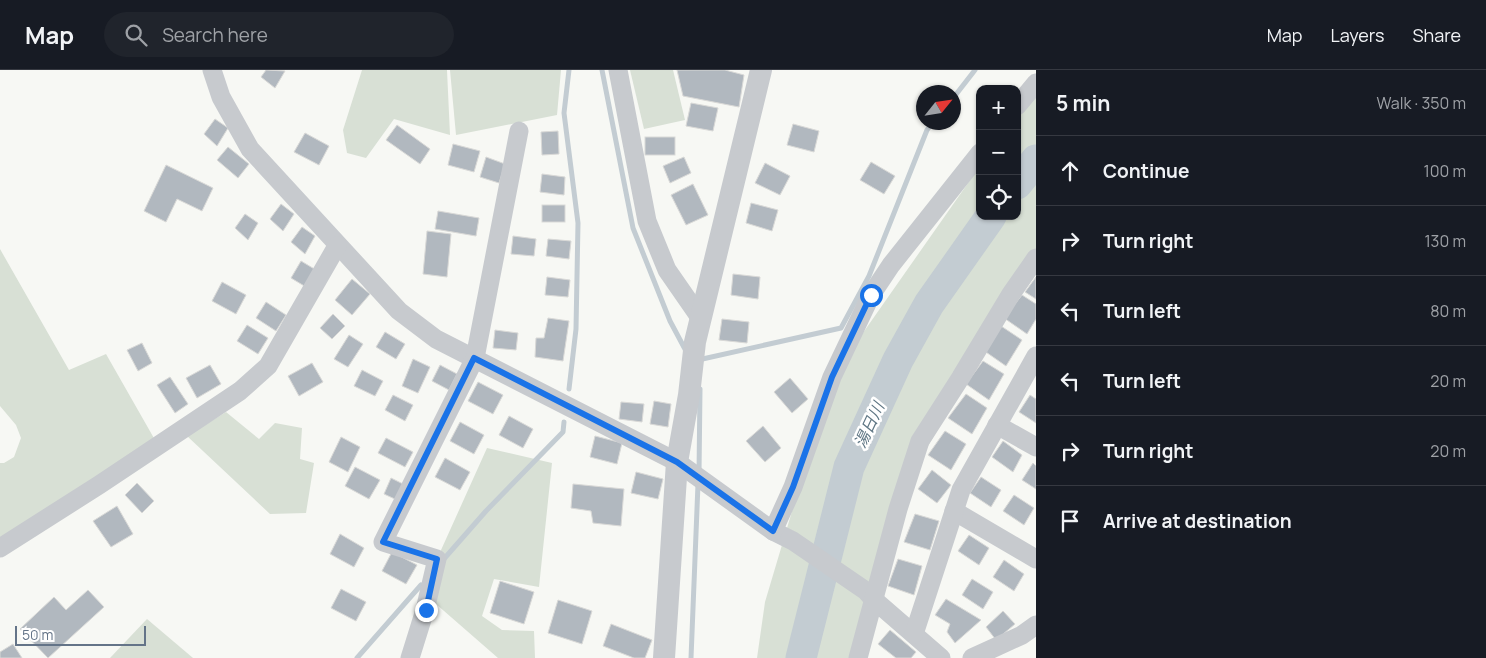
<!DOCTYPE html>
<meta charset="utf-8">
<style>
:root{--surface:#171b24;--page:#20242c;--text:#f1f3f6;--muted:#9ea1a6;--line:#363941}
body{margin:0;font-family:Manrope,"Noto Sans JP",sans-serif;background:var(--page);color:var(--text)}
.controls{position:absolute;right:15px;top:15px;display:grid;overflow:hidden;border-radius:10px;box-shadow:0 1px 4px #0004}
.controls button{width:45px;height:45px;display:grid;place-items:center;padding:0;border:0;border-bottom:1px solid var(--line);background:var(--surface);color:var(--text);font:25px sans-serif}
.compass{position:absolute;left:916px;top:15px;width:45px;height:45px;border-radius:50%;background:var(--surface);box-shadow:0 1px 4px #0004;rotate:60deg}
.scale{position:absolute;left:15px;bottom:12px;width:131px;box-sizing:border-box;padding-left:5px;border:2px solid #647488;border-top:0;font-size:14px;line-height:18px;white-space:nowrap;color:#647488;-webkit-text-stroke:4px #fff;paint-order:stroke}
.stop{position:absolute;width:15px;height:15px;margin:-11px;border:4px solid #1a73e8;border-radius:50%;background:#fff}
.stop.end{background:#1a73e8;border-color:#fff;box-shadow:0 1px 5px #0008}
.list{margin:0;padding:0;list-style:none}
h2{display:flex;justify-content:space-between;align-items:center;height:65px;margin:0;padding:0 20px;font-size:21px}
h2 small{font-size:16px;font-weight:400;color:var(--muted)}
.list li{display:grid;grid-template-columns:32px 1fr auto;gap:15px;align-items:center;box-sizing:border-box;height:70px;padding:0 20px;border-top:1px solid var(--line)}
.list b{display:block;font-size:19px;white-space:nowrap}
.list em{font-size:16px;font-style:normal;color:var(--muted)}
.icon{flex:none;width:28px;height:28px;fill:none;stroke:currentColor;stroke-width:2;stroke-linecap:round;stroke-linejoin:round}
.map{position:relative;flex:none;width:1036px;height:588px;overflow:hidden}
header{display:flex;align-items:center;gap:30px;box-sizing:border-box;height:70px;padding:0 25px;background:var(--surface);border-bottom:1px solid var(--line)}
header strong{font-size:24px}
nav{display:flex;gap:28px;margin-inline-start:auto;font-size:18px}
.search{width:350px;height:45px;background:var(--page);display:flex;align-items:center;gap:12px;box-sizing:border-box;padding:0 18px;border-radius:28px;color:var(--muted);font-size:19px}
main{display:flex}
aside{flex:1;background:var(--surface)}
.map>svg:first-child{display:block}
.green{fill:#d8e0d5}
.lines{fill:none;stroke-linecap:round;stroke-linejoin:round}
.stream{stroke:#c3ccd2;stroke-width:5}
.river{stroke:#c3ccd2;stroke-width:31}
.building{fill:#b1b8bf;stroke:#d9d9d7}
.minor{stroke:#c7cace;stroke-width:19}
.tertiary{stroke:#c7cace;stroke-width:22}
.route{stroke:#1a73e8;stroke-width:6}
.labels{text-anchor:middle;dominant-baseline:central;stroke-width:5;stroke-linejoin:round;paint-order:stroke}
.water-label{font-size:16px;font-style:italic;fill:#5f7684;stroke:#fff}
</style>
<header>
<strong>Map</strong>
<div class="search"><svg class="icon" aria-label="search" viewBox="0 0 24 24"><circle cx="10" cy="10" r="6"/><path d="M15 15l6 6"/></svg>Search here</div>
<nav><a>Map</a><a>Layers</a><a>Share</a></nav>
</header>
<main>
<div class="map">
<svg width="1036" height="588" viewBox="0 0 1036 588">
<rect width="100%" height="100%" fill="#f7f8f4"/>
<!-- green -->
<g class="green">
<polygon points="362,0 447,0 450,65 394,49 366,88 347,83 343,60"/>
<polygon points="450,0 561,0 557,45 456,65"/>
<polygon points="630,0 673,0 685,50 644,59"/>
<polygon points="1036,26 1036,187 899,427 861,588 757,588 765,532 832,307 980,96 980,146 1017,146 1017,49"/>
<polygon points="0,179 69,300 106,284 155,370 0,471 0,393 4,393 14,387 21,368 16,355 0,336"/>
<polygon points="226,342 259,369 275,353 302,358 300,389 314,393 306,443 270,444 187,366"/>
<polygon points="487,378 552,393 539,517 494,509 482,546 502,560 534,561 535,588 498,588 436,534 433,505 437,489"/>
<polygon points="147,549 193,588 110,588"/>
</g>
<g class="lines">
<!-- stream -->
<g class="stream">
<polyline points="602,0 633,158 670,251 686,281"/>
<polyline points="954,27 975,0"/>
<polyline points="698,290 841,258 869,206 927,60 933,52"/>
<polyline points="569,319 576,259 578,153 564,43 569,0"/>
<polyline points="699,403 700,319"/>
<polyline points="443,490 486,441 563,362 564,352"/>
<polyline points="357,588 421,515"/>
<polyline points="691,588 698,414"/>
</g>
<!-- river -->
<g class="river">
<polyline points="1017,114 1036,90"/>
<polyline points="801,588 849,397 898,290 929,234 991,146"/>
</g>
</g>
<!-- building -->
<g class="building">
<polygon points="266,0 285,1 275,18 261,7"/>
<polygon points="677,0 725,0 744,5 739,37 683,26"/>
<polygon points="691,33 718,38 713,61 686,56"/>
<polygon points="215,49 228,58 217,76 204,64"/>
<polygon points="793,54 819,61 814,82 787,75"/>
<polygon points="397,55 430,79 420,94 386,70"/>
<polygon points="558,61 559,84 542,85 541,62"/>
<polygon points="305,63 329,76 319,95 294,82"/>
<rect x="645" y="67" width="30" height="18"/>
<polygon points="453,74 480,81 474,102 448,95"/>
<polygon points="228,77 249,94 238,108 217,90"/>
<polygon points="486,87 505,94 499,113 480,107"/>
<polygon points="684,87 691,103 670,113 663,96"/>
<polygon points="871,92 895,106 884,124 860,110"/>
<polygon points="765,93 790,106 780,125 755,113"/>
<polygon points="166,95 213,118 202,141 177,129 166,152 144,141"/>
<polygon points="542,104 565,107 564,125 540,122"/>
<polygon points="693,114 708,145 686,155 671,125"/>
<polygon points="751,133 778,140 772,161 746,153"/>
<polygon points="281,134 294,144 283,161 270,149"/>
<rect x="542" y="135" width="23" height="17"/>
<polygon points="438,141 479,148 476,166 435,159"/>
<polygon points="245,144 258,153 248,170 235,158"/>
<polygon points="302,157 315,166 305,184 291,172"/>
<polygon points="427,161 451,164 447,207 423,204"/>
<polygon points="513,166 536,169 534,186 511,184"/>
<polygon points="548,169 571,171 569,189 546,186"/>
<polygon points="301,191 316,200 306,217 291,208"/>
<polygon points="733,204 760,207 758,229 731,225"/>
<polygon points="547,207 570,210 568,227 545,225"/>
<polygon points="1036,207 1036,229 1025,222"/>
<polygon points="352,209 370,224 352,245 335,230"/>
<polygon points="222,212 246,225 236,244 212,231"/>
<polygon points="1022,225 1036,234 1036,249 1027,264 1004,248"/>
<polygon points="266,232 286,245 276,261 256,248"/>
<polygon points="333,244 345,256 332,269 320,258"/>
<polygon points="548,248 569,251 563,291 535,287 536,268 544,268"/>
<polygon points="722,249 749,252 747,273 719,270"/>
<polygon points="247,255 268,268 258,284 237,271"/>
<polygon points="1001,256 1022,270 1006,296 983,280"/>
<polygon points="495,260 518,263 516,280 493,278"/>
<polygon points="385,262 405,274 396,289 376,277"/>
<polygon points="349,265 363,274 348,297 334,289"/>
<polygon points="142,273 152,293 138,301 127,280"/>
<polygon points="413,289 430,297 418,323 402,316"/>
<polygon points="983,291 1004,304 989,330 966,314"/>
<polygon points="312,293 323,312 299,326 288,306"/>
<polygon points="210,295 221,314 197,328 186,308"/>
<polygon points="440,295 457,304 449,320 432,311"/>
<polygon points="362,300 383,311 375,326 354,316"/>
<polygon points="170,307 188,334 175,343 157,315"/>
<polygon points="790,308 808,329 792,343 774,322"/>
<polygon points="478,312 503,325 493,344 468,331"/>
<polygon points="966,324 987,338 972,364 948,348"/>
<polygon points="393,325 413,335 405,351 385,340"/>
<polygon points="1030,325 1036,329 1036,353 1019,342"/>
<polygon points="654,331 671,334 668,357 650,354"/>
<polygon points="621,332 644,334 642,352 619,349"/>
<polygon points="509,346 533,359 523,378 499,365"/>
<polygon points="460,352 484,365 474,384 450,371"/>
<polygon points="763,356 781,378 765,392 746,371"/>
<polygon points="945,361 966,374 951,400 928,385"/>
<polygon points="595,366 622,373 617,394 590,387"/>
<polygon points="341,367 360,377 348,402 329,392"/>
<polygon points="386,368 413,382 405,397 378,383"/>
<polygon points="1003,371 1022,385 1013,402 992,387"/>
<polygon points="445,388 470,402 460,420 435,407"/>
<polygon points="1033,393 1036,396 1036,419 1022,410"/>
<polygon points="355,397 380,410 369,429 345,416"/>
<polygon points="932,400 951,415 937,433 918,419"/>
<polygon points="636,402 663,409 658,429 631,423"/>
<polygon points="981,407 1001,420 991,437 970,423"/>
<polygon points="391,408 405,415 397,430 384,424"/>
<polygon points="137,413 154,431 142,443 125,425"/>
<polygon points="573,414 624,419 621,456 593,453 591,441 571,438"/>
<polygon points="1014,425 1034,438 1024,455 1003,441"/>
<polygon points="117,436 133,464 111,477 93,451"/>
<polygon points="915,444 939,451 930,480 904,472"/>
<polygon points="340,464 364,478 354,497 330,484"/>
<polygon points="969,465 989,478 979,495 958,481"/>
<polygon points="392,482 417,495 406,514 382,501"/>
<polygon points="898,489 922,496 914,525 888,516"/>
<polygon points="1004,490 1024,504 1014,521 993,507"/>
<polygon points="972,509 993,522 983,539 962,525"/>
<polygon points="500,511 534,522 524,554 490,543"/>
<polygon points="341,519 366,532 356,551 331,538"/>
<polygon points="88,520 104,537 48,588 20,559 54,527 66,540"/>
<polygon points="946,529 981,550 955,573 947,562 950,554 935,545"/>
<polygon points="558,530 592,541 582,574 548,563"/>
<polygon points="1003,541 1015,554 996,570 986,557"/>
<polygon points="611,554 652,570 645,588 634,588 603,576"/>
<polygon points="890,560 916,582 911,588 896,588 878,574"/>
<polygon points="13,574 22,588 0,588 0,582"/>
</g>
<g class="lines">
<!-- minor -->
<g class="minor">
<polyline points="212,0 221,27 250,79 399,241 436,269 677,392 773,461 793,471 866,521 873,529 941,588"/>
<polyline points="618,0 647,151 667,200 701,249"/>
<polyline points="1017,36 1036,13"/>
<polyline points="997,355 1036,377"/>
<polyline points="954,441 1036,489"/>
<polyline points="773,461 793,417 832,307 871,225 891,195 980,83"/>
<polyline points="0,478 99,415 240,321 268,296 337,176"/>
<polyline points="914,564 961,420 1036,286"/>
<polyline points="410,588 425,540 437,489 383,472 475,288 519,61"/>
<polyline points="858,588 898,439 920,371 961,307 1011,224 1036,188"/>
<polyline points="972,588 1022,565 1036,555"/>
</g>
<!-- tertiary -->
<polyline class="tertiary" points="664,588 677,392 689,325 695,272 761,0"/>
</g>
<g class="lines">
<!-- route -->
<polyline class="route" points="426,540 437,489 383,472 474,288 677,392 773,461 793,417 832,307 871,225"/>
</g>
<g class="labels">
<!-- water labels -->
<g class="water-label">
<text transform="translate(869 355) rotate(-65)">湯日川</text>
</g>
</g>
</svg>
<div class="controls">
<button>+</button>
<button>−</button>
<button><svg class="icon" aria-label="locate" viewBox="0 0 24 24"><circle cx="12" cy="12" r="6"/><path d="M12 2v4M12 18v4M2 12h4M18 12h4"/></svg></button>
</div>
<svg class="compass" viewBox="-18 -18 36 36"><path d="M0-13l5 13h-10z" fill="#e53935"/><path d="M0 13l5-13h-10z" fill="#9ea1a6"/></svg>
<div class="scale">50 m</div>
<div class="stop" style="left:871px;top:225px"></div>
<div class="stop end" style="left:426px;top:540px"></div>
</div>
<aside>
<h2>5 min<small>Walk · 350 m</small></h2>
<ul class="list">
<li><svg class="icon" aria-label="ahead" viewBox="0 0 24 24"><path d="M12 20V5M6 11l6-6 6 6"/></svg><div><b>Continue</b></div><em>100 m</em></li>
<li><svg class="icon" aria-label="right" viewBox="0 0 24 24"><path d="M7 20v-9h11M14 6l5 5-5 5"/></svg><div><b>Turn right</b></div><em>130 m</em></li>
<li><svg class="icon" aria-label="left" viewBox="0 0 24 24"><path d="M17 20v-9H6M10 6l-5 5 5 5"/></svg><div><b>Turn left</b></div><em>80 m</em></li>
<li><svg class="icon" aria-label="left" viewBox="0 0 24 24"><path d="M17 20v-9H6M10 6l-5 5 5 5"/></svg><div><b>Turn left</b></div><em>20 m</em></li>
<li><svg class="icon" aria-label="right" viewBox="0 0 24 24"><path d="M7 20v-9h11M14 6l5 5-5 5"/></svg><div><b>Turn right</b></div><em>20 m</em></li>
<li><svg class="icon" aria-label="arrive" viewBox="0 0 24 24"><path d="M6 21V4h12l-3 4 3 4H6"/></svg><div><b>Arrive at destination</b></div></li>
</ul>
</aside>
</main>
